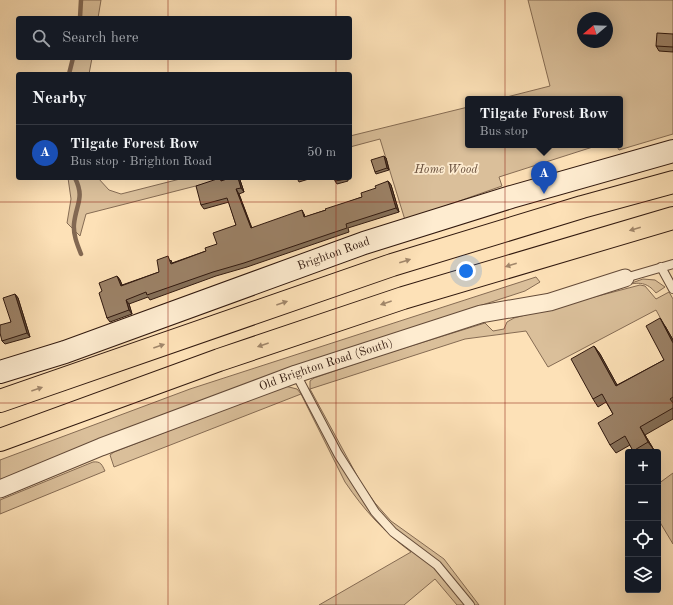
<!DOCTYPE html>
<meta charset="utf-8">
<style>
:root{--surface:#171b24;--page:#20242c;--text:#f1f3f6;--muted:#9ea1a6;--line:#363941;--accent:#b45309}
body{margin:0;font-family:"Old Standard TT",serif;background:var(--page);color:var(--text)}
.controls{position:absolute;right:12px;bottom:12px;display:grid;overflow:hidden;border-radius:4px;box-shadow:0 4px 16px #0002}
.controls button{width:36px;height:36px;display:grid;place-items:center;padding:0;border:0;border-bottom:1px solid var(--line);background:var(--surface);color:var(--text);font:20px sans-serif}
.compass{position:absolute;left:577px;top:12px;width:36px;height:36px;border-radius:50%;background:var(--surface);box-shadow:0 4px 16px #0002;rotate:251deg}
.you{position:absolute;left:466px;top:271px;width:14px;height:14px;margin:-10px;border:3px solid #fff;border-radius:50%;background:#1a73e8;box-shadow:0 0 0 6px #1a73e833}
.badge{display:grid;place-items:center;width:26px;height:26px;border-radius:50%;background:var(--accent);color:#fff;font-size:13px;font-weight:700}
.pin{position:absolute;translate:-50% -33px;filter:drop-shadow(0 1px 2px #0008)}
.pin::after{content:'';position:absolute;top:21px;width:14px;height:12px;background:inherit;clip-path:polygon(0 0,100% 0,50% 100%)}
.popup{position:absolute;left:465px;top:96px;width:158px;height:52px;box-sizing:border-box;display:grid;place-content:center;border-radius:4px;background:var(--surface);filter:drop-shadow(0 1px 3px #0005);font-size:13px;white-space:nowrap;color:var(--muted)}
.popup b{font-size:15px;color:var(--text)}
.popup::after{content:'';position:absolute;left:50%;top:100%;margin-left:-8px;border:8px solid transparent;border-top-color:var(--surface)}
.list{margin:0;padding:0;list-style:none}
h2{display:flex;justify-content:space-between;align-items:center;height:52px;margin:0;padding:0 16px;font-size:17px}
h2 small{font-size:13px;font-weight:400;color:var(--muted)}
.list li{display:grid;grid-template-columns:26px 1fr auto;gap:12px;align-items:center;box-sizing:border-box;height:56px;padding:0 16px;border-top:1px solid var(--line)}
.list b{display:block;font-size:15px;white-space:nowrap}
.list p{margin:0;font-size:13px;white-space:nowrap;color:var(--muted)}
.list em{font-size:13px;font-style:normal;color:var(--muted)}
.icon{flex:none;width:22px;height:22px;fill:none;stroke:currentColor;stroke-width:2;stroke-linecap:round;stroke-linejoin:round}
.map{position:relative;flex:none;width:673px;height:605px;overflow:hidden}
.search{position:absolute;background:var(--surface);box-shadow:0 4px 16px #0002;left:16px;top:16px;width:336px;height:44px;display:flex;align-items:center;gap:10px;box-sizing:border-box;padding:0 14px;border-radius:4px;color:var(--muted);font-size:15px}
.panel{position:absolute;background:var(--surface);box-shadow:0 4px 16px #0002;left:16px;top:72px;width:336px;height:108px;border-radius:4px}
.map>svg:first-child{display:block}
.green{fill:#dabf9a;stroke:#866c54;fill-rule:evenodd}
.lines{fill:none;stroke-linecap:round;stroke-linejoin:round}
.stream{stroke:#826852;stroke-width:4.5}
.lane-casing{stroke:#644b39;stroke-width:10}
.street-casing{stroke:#644b39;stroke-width:19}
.secondary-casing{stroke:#31190f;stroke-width:24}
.highway-casing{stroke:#31190f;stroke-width:24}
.lane{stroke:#feecd0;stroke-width:8}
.street{stroke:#feecd0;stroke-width:17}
.secondary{stroke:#feecd0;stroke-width:22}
.highway{stroke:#fde1b7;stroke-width:22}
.wall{fill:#856f58;stroke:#31190f}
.shaded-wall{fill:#6c5a47;stroke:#31190f}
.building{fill:#9b8166;stroke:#31190f}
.oneway{fill:#a1876b}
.grid{fill:none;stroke:#8f2418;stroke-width:1;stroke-opacity:0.55}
.labels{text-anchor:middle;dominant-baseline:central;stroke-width:3.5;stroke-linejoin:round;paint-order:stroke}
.park-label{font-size:12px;font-style:italic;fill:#644b39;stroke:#feecd0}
.street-label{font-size:12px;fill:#31190f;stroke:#feecd0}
</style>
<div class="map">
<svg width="673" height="605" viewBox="0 0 673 605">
<rect width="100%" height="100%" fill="#fde1b7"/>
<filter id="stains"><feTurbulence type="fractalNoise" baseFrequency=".005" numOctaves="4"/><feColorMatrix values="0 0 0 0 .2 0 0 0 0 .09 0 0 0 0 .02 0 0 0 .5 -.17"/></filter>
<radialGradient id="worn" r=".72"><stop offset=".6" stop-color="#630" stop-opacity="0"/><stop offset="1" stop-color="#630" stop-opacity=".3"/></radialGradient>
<!-- green -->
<g class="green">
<polygon points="81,0 101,0 98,18 80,18"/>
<path d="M528,0H673V134L619,150L616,145H620V99H499L550,86ZM583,18H607V42H583Z"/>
<polygon points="73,58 92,58 89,74 69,74"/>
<polygon points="468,107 468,145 599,145 499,177 502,186 405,220 380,139 350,147 350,136"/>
<polygon points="68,178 98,178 109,190 121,194 184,178 227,178 86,214 80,236 67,223 71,199"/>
<polygon points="536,277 540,282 525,291 302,364 0,481 0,460 190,389"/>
<path d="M643,279L655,280L665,287L656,293C647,282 639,282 626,285Z"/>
<path d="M640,285L645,286L656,299L669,292L673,299V341L656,310L548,367L526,331L465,339L310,389L361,483L375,503L391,521L444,559L479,605H457L435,579L404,605H319L411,552C384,532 364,510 345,482L301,394L114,467L110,455L114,452L285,386L297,389L301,394L310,389V381L314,378L372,358L485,323L493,331L504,329L507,322L514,318Z"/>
<path d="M93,462C101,461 102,465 105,471L0,514V500Z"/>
<polygon points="673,473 673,544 658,519 658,484"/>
</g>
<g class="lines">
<!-- stream -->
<g class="stream">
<polyline points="80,18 81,0"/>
<polyline points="69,74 73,58"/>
<path d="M75,178C85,198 76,204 74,224C73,234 77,244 81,254"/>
</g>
<!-- lane casing -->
<g class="lane-casing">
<g id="lane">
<polyline points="661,267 673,289"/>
<polyline points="625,278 673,264"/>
<polyline points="296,374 338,454 375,512 393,532 437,565 470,605"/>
</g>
</g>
<!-- street casing -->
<g class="street-casing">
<g id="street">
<path id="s1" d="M0,489L101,447L296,374L481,314L550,302L625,278"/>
</g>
</g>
<!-- secondary casing -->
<g class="secondary-casing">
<g id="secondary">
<path id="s2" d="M0,372L65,352L364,243L511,197L673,151"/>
</g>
</g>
<!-- highway casing -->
<g class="highway-casing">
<g id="highway">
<polyline points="0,401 392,265 582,207 673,182"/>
<polyline points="0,440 219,360 403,298 673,218"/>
</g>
</g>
<!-- lane -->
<use href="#lane" class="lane"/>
<!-- street -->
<use href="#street" class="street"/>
<!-- secondary -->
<use href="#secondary" class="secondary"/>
<!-- highway -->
<use href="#highway" class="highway"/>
</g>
<!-- wall -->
<g class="wall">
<polygon points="673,34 673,52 659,51 656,46"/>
<polygon points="386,158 389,170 376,174 375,172"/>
<polygon points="220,178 222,181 240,180 244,192 239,194 252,228 304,214 305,217 326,210 362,197 388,181 391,185 399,212 348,228 349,232 247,267 216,276 150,300 148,297 129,304 132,314 110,322 107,318 102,291 117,276 120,280 122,285 159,272 171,260 172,263 206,251 217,244 236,225 229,202 204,209 201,205"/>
<polygon points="297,178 312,178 299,182"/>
<polygon points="348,178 348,181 337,184 335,181"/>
<polygon points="15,294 18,298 30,337 5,344 2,341 11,322"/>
<polygon points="665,326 673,340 673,419 645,435 654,450 650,452 634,452 630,445 616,453 610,445 613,414 606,402 598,407 593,399 594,346 600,354 617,385 664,360"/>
</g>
<!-- shaded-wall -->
<g class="shaded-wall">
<polygon points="384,156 386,158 389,170 387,168"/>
<polygon points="238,178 239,178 240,180 244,192 241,188"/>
<polygon points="388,181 391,185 399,212 396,208"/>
<polygon points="236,189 239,194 253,232 251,228"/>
<polygon points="302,210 304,214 307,222 304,217"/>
<polygon points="117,276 120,280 124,290 121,286"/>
<polygon points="15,294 18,298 30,337 27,333"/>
<polygon points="126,300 129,304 132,314 129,310"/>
<polygon points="660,318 665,326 673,340 673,343"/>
<polygon points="594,346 600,354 622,394 616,386"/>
<polygon points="640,427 645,435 654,450 648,442"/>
</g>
<!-- building -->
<g class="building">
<polygon points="657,33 673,34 673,47 656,46"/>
<polygon points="384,156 387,168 375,172 371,160"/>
<polygon points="220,178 221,181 230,178 238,178 241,188 236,189 251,228 302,210 304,217 326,210 325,209 362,197 361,193 376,188 375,186 388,181 396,208 346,224 347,228 244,263 213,272 147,295 146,292 126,300 129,310 107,318 99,293 102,291 99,283 117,276 121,286 159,272 157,260 168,256 171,264 206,251 205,248 217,244 213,233 236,225 227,198 201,205 196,186"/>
<polygon points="334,178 346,178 347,179 335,181"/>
<polygon points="15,294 27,333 2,341 0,333 0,325 11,322 3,298"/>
<polygon points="660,318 673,343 673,397 670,399 673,403 673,408 640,427 648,442 633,451 625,436 610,445 598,423 613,414 602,394 593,399 571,359 594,346 616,386 664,360 646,326"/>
</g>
<!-- one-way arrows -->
<defs><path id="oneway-solid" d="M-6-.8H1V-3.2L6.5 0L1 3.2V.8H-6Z"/></defs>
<g class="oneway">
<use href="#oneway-solid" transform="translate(635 229) rotate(164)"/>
<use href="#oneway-solid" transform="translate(405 261) rotate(-17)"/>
<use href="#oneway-solid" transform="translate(511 265) rotate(163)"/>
<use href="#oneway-solid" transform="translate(282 303) rotate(-19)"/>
<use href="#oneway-solid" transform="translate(386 303) rotate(161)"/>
<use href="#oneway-solid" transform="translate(263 345) rotate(161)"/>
<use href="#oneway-solid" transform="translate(159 346) rotate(-19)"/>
<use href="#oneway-solid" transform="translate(37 389) rotate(-19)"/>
</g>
<!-- grid -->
<path class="grid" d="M168,0V18M336,0V18M505,0V605M168,58V74M336,58V74M168,178V605M336,178V605M0,202H673M0,403H673"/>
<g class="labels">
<!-- park labels -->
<g class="park-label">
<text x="446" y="170">Home Wood</text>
</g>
<!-- street labels -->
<g class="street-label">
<text stroke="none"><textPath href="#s2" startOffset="354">Brighton Road</textPath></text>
<text stroke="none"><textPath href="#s1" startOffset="349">Old Brighton Road (South)</textPath></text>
</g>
</g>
<rect width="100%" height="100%" filter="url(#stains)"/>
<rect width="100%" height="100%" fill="url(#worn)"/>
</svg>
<div class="controls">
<button>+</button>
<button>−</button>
<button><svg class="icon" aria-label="locate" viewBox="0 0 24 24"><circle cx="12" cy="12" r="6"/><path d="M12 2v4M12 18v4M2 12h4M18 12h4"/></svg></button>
<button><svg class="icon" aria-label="layers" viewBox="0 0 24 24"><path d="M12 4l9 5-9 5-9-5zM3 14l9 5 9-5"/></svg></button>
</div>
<svg class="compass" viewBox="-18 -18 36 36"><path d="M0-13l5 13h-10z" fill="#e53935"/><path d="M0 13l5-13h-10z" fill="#9ea1a6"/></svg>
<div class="you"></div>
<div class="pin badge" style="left:544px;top:194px;background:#1a4fb4">A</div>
<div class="popup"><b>Tilgate Forest Row</b>Bus stop</div>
<div class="search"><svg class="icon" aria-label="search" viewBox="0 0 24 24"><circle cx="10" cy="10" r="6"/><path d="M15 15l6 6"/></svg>Search here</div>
<section class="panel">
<h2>Nearby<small></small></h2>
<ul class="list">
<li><span class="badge" style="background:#1a4fb4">A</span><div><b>Tilgate Forest Row</b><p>Bus stop · Brighton Road</p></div><em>50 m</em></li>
</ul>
</section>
</div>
